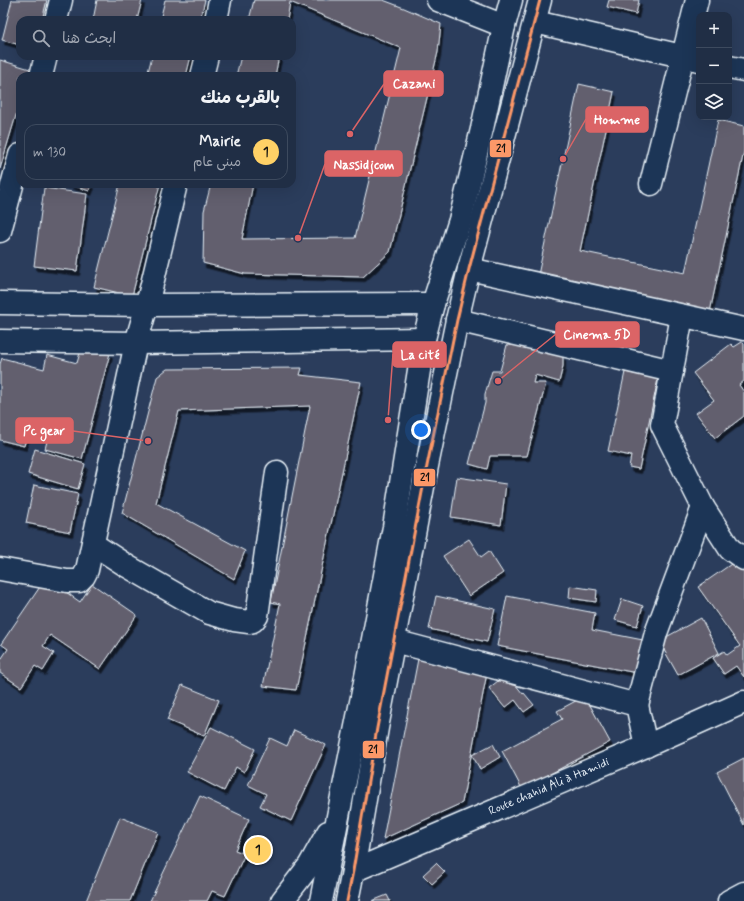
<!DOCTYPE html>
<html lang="ar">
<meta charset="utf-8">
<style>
:root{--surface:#202e45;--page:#28364c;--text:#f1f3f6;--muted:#a2a8b3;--line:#3d4a5e;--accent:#ffd166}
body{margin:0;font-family:Mynerve,"Playpen Sans Arabic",sans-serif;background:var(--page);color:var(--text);direction:rtl}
.controls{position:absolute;right:12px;top:12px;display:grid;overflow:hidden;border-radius:8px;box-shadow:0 4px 16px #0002}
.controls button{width:36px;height:36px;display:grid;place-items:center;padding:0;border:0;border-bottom:1px solid var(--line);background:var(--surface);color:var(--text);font:20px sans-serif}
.you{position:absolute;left:421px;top:430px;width:14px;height:14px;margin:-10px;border:3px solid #fff;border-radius:50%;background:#1a73e8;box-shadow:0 0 0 6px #1a73e833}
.badge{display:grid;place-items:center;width:26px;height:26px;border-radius:50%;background:var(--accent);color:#111;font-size:13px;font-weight:700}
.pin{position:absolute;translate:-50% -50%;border:2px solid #fff;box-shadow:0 1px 4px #0006}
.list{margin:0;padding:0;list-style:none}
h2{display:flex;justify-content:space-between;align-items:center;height:52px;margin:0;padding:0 16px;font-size:17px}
h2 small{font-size:13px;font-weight:400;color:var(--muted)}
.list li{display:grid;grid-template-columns:26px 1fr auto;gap:12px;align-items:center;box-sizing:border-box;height:56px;margin:0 8px 8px;padding:0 8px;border:1px solid var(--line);border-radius:12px}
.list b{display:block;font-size:15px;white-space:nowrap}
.list p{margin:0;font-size:13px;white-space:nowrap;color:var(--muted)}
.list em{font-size:13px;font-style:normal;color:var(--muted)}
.icon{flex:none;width:22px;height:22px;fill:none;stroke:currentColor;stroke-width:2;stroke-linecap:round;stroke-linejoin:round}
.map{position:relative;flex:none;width:744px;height:901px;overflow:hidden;direction:ltr}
.search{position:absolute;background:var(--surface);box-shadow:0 4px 16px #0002;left:16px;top:16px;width:280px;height:44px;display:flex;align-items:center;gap:10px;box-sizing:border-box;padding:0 14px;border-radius:12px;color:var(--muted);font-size:15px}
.panel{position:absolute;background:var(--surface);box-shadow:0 4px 16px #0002;left:16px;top:72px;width:280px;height:116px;border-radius:12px;direction:rtl}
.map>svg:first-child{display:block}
.building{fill:#625e6e;stroke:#e8f1f8;filter:url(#shadow)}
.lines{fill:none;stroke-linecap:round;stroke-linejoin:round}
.minor-casing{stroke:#e8f1f8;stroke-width:25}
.major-casing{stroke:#e8f1f8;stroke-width:25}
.minor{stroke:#1d3557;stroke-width:22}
.major{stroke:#1d3557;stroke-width:22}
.bus-1-casing{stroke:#1d3557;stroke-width:6}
.bus-1{stroke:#fc9868;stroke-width:3}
.labels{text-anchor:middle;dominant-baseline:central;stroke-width:4;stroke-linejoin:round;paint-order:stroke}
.street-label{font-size:12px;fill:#e8f1f8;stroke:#1d3557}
.leader{fill:none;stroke:#db6466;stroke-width:1.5}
.callout-dot{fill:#db6466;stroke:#1d3557;stroke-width:1.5}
.callout{fill:#db6466;stroke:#db6466;stroke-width:1.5}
.callout-label{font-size:13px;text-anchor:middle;font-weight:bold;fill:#fff}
.line-badge{stroke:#1d3557;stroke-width:1.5}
.pale-badge-label{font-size:11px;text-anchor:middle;font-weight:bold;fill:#111}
</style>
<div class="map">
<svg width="744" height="901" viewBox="0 0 744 901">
<defs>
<filter id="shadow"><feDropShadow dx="2.5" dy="4.5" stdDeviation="0" flood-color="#0009"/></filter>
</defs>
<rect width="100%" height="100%" fill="#2b3d5c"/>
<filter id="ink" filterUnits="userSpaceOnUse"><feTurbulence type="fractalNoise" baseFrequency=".025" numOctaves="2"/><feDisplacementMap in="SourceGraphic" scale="8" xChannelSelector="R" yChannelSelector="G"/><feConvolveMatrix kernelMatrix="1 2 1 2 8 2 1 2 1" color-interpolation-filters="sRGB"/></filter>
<g filter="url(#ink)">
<!-- building -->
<g class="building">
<polygon points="12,0 47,0 42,20 20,20 20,45 2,40"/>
<polygon points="97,0 142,0 137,20 93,20"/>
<polygon points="165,0 205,0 200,20 160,20"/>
<polygon points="254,0 383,0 404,8 441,24 438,52 390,252 363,277 245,274 203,263 204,211 211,184 253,184 242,239 355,238 401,48 290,2 287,20 249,20"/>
<polygon points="609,0 639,0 636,14 607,7"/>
<polygon points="152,56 191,56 186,76 147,76"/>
<polygon points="241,56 279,56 275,76 236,76"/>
<polygon points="0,60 30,69 28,76 20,76 20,102 0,169"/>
<polygon points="579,84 614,92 580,251 685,273 718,120 744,126 744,151 710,312 538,275"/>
<polygon points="70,184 92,184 89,191"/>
<polygon points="120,184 160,184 132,296 94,287"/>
<polygon points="44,188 87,194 77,271 34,266"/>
<polygon points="742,342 744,344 744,381 739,385 744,392 744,416 715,438 696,413 714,400 693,373 731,344 734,347"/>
<polygon points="507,345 525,345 563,356 563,366 559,382 535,375 533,383 546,383 527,456 490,456 487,469 469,464 485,403 485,394 492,371 500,371"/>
<polygon points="82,346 110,353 82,459 45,449 50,429 30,424 24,446 0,440 0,364 2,358 44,369 47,355 77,363"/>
<polygon points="302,368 300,375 361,382 296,690 263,686 280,604 271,602 310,406 179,411 156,503 245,551 234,579 122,513 157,377 167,369"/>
<polygon points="625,372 658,379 639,469 629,467 631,456 608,451"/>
<polygon points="35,449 85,464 78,489 28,474"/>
<polygon points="457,477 506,484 501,525 451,517"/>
<polygon points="34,485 78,494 70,532 26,523"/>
<polygon points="469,539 481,557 489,551 503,573 469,596 443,556"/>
<polygon points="737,560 744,571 744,677 736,666 724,674 713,658 724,651 727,655 740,646 698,587"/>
<polygon points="46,578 80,602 92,584 137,615 100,669 50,635 43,646 54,653 43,671 35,666 21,687 0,673 0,661 8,649 1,644"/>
<polygon points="570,586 597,590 596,602 569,598"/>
<polygon points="436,596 495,609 487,642 429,629"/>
<polygon points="507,596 595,613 592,630 648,641 642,674 497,646"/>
<polygon points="622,599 643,606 637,626 615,620"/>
<polygon points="701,618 719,653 678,675 659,641"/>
<polygon points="418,659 487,673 462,803 383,839"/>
<polygon points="507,674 523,694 524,693 534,705 524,712 515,700 505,708 489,688"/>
<polygon points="182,685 219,700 204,736 167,720"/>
<polygon points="585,696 610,742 522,789 502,751 562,719 557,711"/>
<polygon points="211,727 255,749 244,772 236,767 224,791 187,772"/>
<polygon points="294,730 326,745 291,821 260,806 266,794 248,785 270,738 287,746"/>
<polygon points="493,744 500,757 480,769 472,755"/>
<polygon points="744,758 744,825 717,772"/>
<polygon points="200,796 249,819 235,850 245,854 225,896 212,891 207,901 150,901"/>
<polygon points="120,817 158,832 130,901 86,901"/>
<polygon points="436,863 445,872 432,884 423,875"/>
<polygon points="387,895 390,901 372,901"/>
</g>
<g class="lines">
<!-- minor casing -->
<g class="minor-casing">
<g id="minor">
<polyline points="438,0 504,26"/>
<polyline points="56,20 61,0"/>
<polyline points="216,20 220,0"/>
<polyline points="535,22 699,60"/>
<polyline points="729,67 744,70"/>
<polyline points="41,76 46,56"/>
<polyline points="202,76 207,56"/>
<polyline points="651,184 697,0"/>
<polyline points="0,231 20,155"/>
<polyline points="469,269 744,329"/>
<polyline points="0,303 147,305 433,304"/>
<polyline points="682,316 662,425 703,507 730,549 744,559"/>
<polyline points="457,320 672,371"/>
<polyline points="0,341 136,343 424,339"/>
<polyline points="93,544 127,566 209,613 234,620 249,622 253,621 257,616 277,472"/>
<polyline points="0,569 67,581 79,581 84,576 87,570 136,343 147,305 176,184"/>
<polyline points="394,641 637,705 646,746"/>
<polyline points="637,705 656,633 703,507"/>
<polyline points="353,871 646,746 744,702"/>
<polyline points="729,901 744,893"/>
</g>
</g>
<!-- major casing -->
<g class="major-casing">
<g id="major">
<polyline points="282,901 309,866 328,832"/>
<polyline points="321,901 365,682 394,527 424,339 433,304 460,220 482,129 504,26 511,0"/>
<polyline points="347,901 353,871 377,728 427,466 457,320 469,269 540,0"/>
</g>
</g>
<!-- minor -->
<use href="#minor" class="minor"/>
<!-- major -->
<use href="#major" class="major"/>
<!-- bus-1 casing -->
<g class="bus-1-casing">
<polyline id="bus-1" points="347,901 353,871 377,728 427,466 457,320 469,269 540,0"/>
</g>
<!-- bus-1 -->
<use href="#bus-1" class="bus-1"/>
</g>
</g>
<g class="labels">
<!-- street labels -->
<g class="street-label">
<text transform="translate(549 787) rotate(-23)">Route chahid Ali à Hamidi</text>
</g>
</g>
<!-- callouts -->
<path class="leader" d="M350 134L384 84M563 159L586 119M298 238L325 164M498 381L556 334M388 420L393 354M148 441L73 431"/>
<g class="callout-dot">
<circle cx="350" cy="134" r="4"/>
<circle cx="563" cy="159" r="4"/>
<circle cx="298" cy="238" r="4"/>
<circle cx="498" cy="381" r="4"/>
<circle cx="388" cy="420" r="4"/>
<circle cx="148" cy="441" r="4"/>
</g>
<g class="callout">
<rect x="384" y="71" width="59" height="25" rx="4"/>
<rect x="586" y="107" width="62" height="25" rx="4"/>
<rect x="325" y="151" width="77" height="25" rx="4"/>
<rect x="556" y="322" width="83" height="25" rx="4"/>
<rect x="393" y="342" width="53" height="25" rx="4"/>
<rect x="16" y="418" width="57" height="25" rx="4"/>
</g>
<g class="callout-label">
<text x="414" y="88">Cazani</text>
<text x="617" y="124">Homme</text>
<text x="364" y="169">Nassidjcom</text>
<text x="597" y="339">Cinema 5D</text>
<text x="420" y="359">La cité</text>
<text x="44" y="435">Pc gear</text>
</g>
<g class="line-badge">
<rect x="489" y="139" width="23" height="19" rx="4" fill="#fc9868"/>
<rect x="413" y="468" width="23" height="19" rx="4" fill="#fc9868"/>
<rect x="362" y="740" width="23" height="19" rx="4" fill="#fc9868"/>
</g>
<g class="pale-badge-label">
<text x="501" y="152">21</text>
<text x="425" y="481">21</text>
<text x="373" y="753">21</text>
</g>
</svg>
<div class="controls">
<button>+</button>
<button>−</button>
<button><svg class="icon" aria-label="layers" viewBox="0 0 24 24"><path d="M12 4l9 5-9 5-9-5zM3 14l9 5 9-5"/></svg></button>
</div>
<div class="you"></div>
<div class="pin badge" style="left:258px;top:850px">1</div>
<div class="search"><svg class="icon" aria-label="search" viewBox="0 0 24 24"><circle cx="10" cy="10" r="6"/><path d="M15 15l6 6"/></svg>ابحث هنا</div>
<section class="panel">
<h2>بالقرب منك<small></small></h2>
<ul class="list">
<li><span class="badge">1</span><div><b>Mairie</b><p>مبنى عام</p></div><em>130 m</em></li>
</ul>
</section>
</div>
